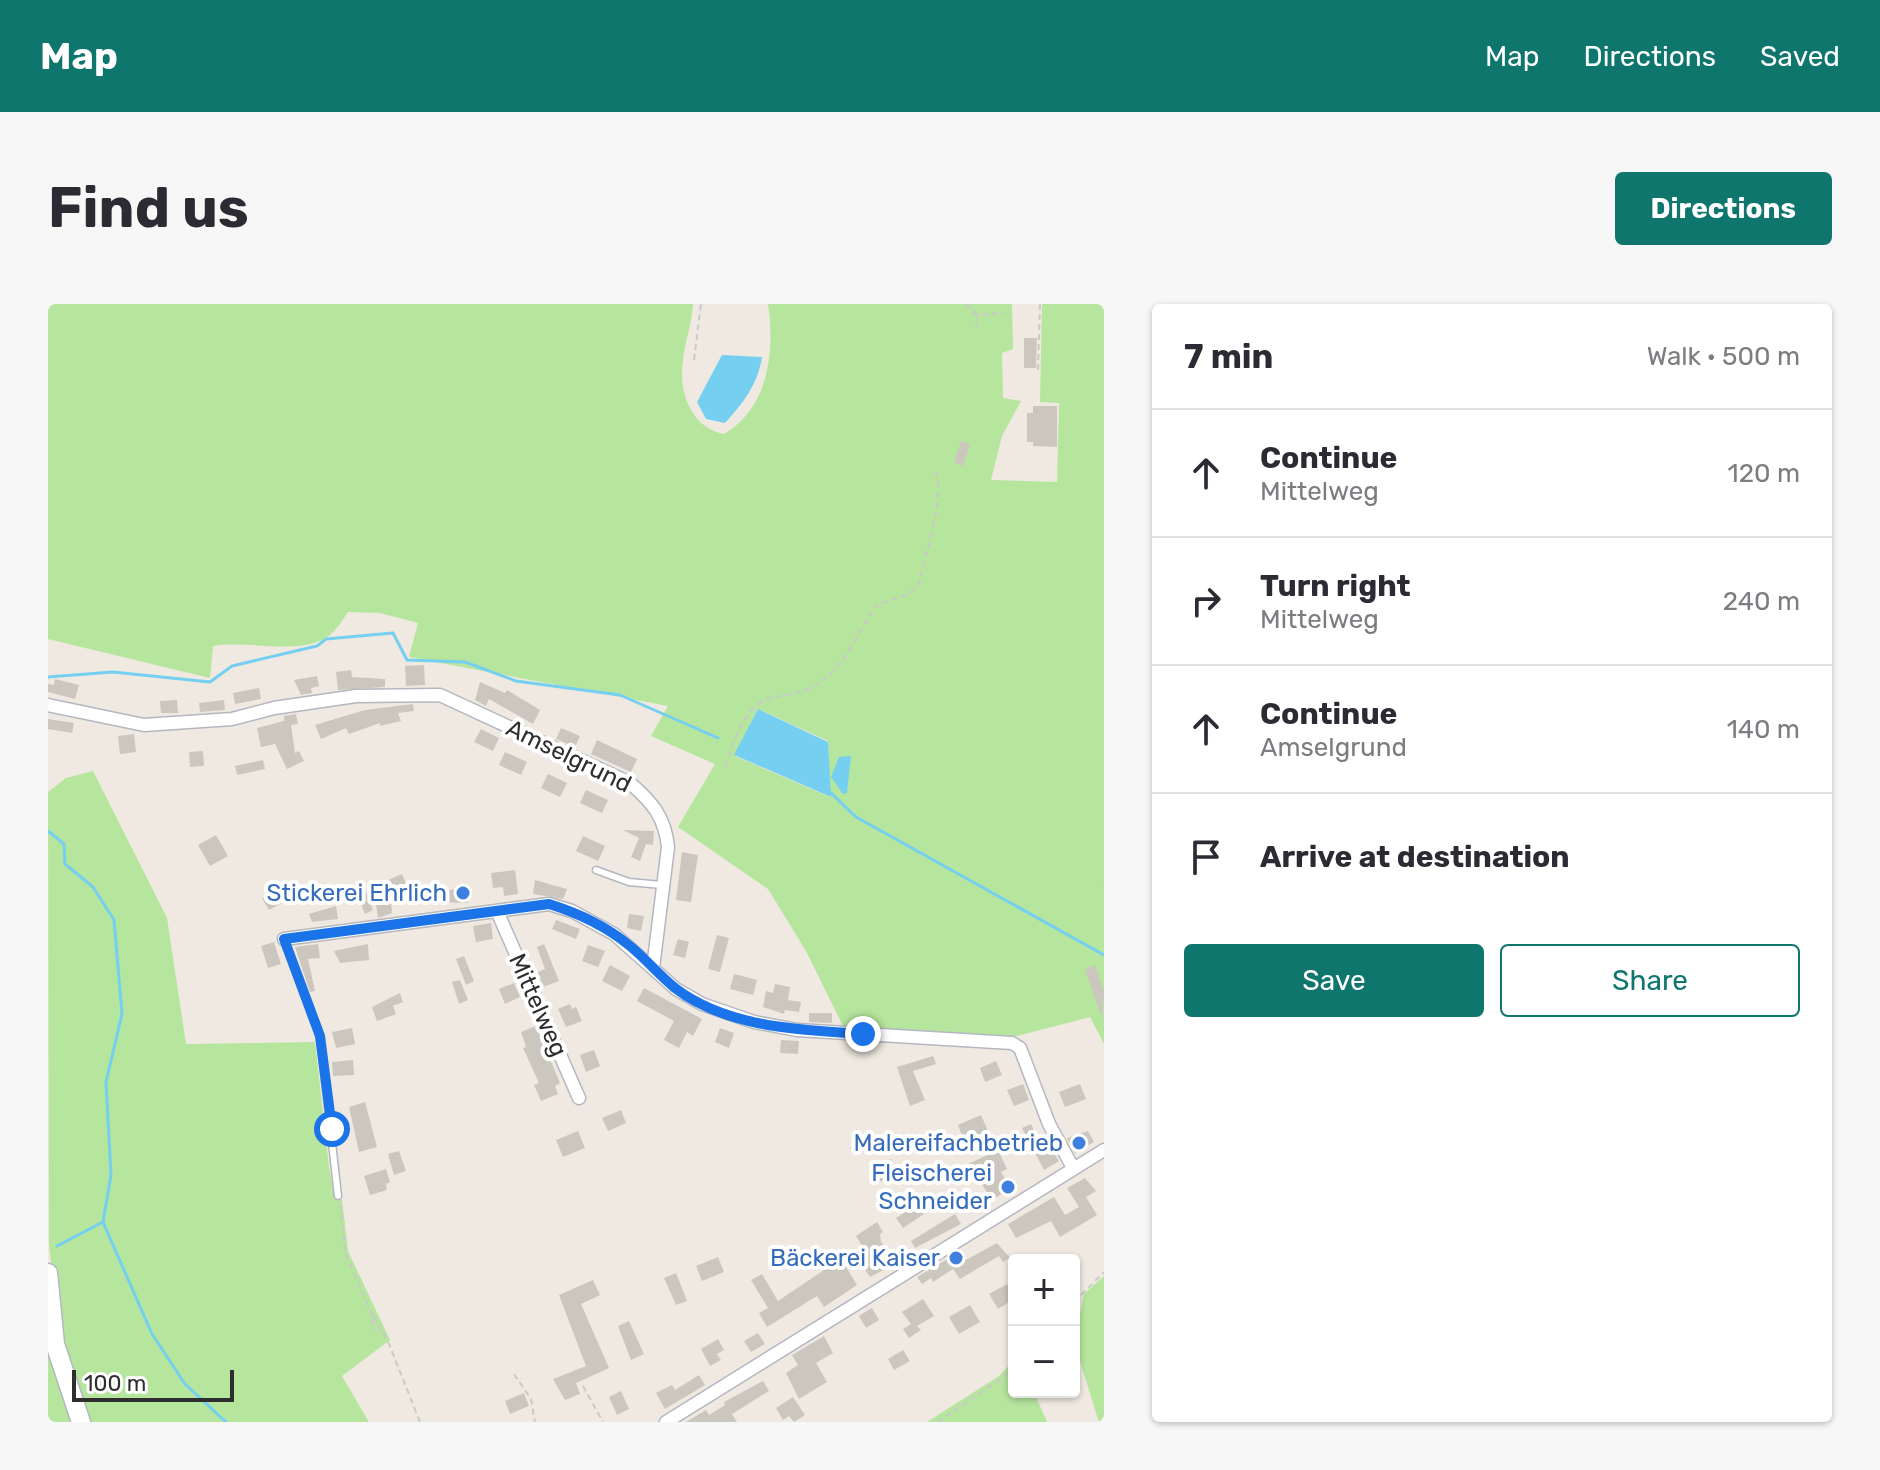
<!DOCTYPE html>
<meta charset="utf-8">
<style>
:root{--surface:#fff;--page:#f7f7f7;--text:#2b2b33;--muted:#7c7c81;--line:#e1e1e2;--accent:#0f766e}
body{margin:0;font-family:Rubik,sans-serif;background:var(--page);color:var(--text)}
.controls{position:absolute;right:24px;bottom:24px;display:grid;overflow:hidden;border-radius:8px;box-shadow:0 2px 6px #0004}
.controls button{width:72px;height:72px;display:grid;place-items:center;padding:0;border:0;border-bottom:2px solid var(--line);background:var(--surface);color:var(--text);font:40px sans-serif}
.scale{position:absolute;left:24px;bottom:20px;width:162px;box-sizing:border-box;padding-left:8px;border:4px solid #2e2e2e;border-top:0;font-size:22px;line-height:28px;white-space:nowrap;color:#2e2e2e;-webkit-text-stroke:6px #fff;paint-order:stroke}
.stop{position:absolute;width:24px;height:24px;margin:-18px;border:6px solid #1a73e8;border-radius:50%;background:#fff}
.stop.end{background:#1a73e8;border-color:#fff;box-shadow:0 2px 8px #0008}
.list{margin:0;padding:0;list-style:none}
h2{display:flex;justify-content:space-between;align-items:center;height:104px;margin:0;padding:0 32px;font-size:34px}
h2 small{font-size:26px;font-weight:400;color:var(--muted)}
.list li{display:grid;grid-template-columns:52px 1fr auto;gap:24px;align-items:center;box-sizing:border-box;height:128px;padding:0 32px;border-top:2px solid var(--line)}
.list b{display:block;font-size:30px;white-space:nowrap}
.list p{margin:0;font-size:26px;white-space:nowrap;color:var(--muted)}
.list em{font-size:26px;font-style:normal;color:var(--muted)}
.actions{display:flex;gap:16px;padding:24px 32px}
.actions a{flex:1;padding:18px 0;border:2px solid var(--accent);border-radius:8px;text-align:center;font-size:28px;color:var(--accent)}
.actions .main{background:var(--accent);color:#fff}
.icon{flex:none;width:44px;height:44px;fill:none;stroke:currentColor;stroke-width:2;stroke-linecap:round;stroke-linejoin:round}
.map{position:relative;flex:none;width:1056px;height:1118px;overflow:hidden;border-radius:8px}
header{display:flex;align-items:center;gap:48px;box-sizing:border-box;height:112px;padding:0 40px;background:var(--accent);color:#fff}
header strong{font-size:38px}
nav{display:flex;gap:44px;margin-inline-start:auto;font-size:28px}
.intro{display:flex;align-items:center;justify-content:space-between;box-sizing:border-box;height:192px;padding:0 48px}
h1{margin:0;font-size:56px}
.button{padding:20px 36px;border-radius:8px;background:var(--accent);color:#fff;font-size:28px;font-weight:700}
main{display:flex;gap:48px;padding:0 48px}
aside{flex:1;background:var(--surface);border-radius:8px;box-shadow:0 2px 6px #0004}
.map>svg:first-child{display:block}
.green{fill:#b6e59e;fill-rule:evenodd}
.water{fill:#75cff0}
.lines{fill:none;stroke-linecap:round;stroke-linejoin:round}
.stream{stroke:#75cff0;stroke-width:3}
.building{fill:#cbc7bf}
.service-casing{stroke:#b4b7c1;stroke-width:9}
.minor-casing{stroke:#b4b7c1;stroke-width:15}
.secondary-casing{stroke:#b4b7c1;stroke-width:21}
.path{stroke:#c9c9c9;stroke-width:2;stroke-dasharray:6 4;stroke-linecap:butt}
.service{stroke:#fff;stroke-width:6}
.minor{stroke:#fff;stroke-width:12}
.secondary{stroke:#fff;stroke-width:18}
.route{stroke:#1a73e8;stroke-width:10}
.shop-dot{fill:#3f7fe0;stroke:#fff;stroke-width:3}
.labels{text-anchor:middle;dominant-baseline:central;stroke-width:8;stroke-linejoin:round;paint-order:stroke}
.street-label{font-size:24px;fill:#2e2e2e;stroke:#fff}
.shop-label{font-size:24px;fill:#366cbe;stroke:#fff;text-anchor:end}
</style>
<header>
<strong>Map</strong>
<nav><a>Map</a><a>Directions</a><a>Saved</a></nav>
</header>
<div class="intro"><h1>Find us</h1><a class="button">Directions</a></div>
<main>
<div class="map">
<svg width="1056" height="1118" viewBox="0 0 1056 1118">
<rect width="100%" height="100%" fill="#efe9e1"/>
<!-- green -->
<g class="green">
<path d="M0,0H645C644,20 637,37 635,56C630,88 643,124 676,130C721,104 727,47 720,0H964L965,45L954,49L955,94L973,97L954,132L943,176L1009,178L1011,99L992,98L994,0H1056V740L1042,713L969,732L796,724L758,647L720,585L630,523L667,460L603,432L620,402L361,353L370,319L332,309L300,308C293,318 286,331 274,336C243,350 198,336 165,342L162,374L0,335ZM710,405L780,437L782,493L687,452Z"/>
<polygon points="45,467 119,614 138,740 267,738 281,863 286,888 294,896 300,947 342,1036 294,1072 321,1118 40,1118 9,1022 1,940 0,488 18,474"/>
<polygon points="1056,972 1056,1118 1051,1118 1026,1038 1026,1018 1031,1015 1036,990"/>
<polygon points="0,1026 30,1118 0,1118"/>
<polygon points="966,1056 966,1088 986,1088 999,1118 879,1118 951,1072"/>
</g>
<!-- water -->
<g class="water">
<path d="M674,51L714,53C710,80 695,99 677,119L658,115L649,98Z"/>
<polygon points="710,405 780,438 783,493 686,451"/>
<polygon points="803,452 799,489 795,490 783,473 791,453"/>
</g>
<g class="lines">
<!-- stream -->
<g class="stream">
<polyline points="0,373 65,368 162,378 184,362 269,342 278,335 345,329 359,356 417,358 468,377 572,391 670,434"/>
<polyline points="782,488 808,513 1056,651"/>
<polyline points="0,527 16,540 17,560 45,583 66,616 74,710 58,778 63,871 55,918 104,1030 137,1080 178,1118"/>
<polyline points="9,942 55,918"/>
</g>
</g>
<!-- building -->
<g class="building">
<polygon points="976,34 989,34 988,64 976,64"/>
<polygon points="985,102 1009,102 1009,143 985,142 985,138 979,138 979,109 985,109"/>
<polygon points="913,137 922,140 915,162 906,158"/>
<polygon points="376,361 377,381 358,382 357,362"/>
<polygon points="303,366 304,373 337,375 337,383 290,386 288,368"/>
<polygon points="269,372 271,382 263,384 264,389 253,391 246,376"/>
<polygon points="7,375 31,381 27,395 0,388 0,380 6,381"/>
<polygon points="432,378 457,389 459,386 492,406 485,420 441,395 438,402 427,396"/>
<polygon points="211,384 213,395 187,400 185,389"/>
<polygon points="129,396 130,409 113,409 112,397"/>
<polygon points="176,396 177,406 152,408 151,399"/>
<polygon points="365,400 366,407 350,409 353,417 332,422 332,419 301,430 298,424 273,435 267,421 317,406"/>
<polygon points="248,410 250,420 243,421 247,449 251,447 256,457 239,465 227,440 213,443 209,424 236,417 236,412"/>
<polygon points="0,415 26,419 24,429 0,425"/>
<polygon points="513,424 532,432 527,443 508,435"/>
<polygon points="433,425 451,434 445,447 426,438"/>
<polygon points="86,430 88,448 72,450 70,432"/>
<polygon points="549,436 589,455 583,468 543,450"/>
<polygon points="155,447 156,462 142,463 141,448"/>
<polygon points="457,448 479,458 473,471 451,461"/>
<polygon points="215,456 217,465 189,471 187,462"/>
<polygon points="500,470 519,479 512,493 493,484"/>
<polygon points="538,486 560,496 554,509 532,499"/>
<polygon points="575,526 606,527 605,541 598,540 592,557 583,553 591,534"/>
<polygon points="168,531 180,552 162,562 150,541"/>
<polygon points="535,532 557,542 550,557 528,547"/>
<polygon points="634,548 650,551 643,598 628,596"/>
<polygon points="467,566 470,590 456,592 455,583 445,584 443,569"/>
<polygon points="354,570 361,586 347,592 340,576"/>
<polygon points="487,576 519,585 515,595 485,590"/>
<polygon points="314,577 325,606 317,610 310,593 298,599 291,586"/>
<polygon points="394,581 394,587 418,584 420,599 382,598 381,583"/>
<polygon points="227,587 234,599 221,606 214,594"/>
<polygon points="343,598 344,609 330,614 328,600"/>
<polygon points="288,602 290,615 264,618 261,610"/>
<polygon points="581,610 596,612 593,627 579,624"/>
<polygon points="508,616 532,625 528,635 504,625"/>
<polygon points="443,619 445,635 428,638 425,622"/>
<polygon points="669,631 681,634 672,668 660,665"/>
<polygon points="630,635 641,638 637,654 625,651"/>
<polygon points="226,638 233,660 220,664 213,642"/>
<polygon points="270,640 272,654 260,655 267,687 262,688 247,643"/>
<polygon points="320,640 321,656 292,659 286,647"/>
<polygon points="496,640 511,677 495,683 490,668 497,665 489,643"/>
<polygon points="540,641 557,647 550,663 534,657"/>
<polygon points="416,652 426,677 418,681 408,655"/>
<polygon points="562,661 582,672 574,687 554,677"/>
<polygon points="1047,661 1056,688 1054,715 1037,665"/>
<polygon points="686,670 709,676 705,691 682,685"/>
<polygon points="412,676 420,696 411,700 404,678"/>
<polygon points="466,679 472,693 457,700 451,685"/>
<polygon points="727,680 742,683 740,696 753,698 751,708 737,706 736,710 715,703 718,687 725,689"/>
<polygon points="596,684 654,715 645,732 639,728 631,744 616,736 626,717 589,697"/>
<polygon points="352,689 355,698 345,702 348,710 329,717 324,703"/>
<polygon points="522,700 524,705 528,703 534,717 518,723 510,705"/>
<polygon points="761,709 784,709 784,719 761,718"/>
<polygon points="488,722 512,779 507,782 510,790 493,797 486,781 491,779 475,744 478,743 473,728"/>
<polygon points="304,724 307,740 288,744 284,728"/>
<polygon points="672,724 686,729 681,744 667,738"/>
<polygon points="733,736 751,737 750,750 732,749"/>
<polygon points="546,746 552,762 538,768 532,751"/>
<polygon points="885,752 888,760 865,767 877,796 862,802 849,763"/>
<polygon points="305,756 306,771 285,772 284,758"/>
<polygon points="948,757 954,771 937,778 932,764"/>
<polygon points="975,780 981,796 966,802 959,786"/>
<polygon points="1032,780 1038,795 1017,803 1011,788"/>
<polygon points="317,798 329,843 311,848 301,803"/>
<polygon points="573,806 578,819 560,827 554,814"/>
<polygon points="933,811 940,827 916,837 910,821"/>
<polygon points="983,820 991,839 997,836 1011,857 996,866 974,824"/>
<polygon points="530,827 537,844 515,853 508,836"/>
<polygon points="885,827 890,840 873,847 867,834"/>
<polygon points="1040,827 1046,838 1027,849 1019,834"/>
<polygon points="950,846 959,865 953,868 963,885 943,896 930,873 925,875 918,861"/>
<polygon points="351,847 358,867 346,871 340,850"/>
<polygon points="843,855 850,870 831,878 825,863"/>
<polygon points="338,865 342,878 338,880 339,886 322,891 316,872"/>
<polygon points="1037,874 1048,887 1038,893 1049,911 1012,933 1003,917 968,934 960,920 1006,893 1017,911 1031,903 1019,884"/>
<polygon points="870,900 876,910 855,924 848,914"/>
<polygon points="907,910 913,920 867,944 863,937"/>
<polygon points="829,918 835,928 832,930 833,938 849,959 822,973 805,949 815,943 808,932"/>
<polygon points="949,939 962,954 955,958 951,952 912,975 905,965 885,978 883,974 874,980 869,973 913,947 918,956"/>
<polygon points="670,953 676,968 654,977 648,962"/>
<polygon points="781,955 785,962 794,956 809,981 776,1003 769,992 719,1023 711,1009 720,1004 703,976 714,970 730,997 776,966 773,960"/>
<polygon points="628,969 639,997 628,1001 616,974"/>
<polygon points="545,976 552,991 533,1000 561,1064 528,1079 532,1090 517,1096 505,1075 538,1062 511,991"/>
<polygon points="959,980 966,995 950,1005 941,990"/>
<polygon points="875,995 886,1012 869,1022 873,1026 861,1034 855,1025 863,1020 854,1008"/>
<polygon points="922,1001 932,1018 911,1030 901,1013"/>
<polygon points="824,1004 831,1016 818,1024 811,1012"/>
<polygon points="581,1017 596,1050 583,1056 570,1022"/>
<polygon points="710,1029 717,1040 703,1048 696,1037"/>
<polygon points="776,1032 785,1049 768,1059 779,1078 751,1095 738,1069 750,1061 744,1051"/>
<polygon points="670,1035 676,1046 669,1050 673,1056 662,1062 653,1045"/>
<polygon points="855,1046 862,1057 846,1066 840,1055"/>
<polygon points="651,1071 657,1081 617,1105 608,1089 624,1081 627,1086"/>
<polygon points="715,1077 721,1087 684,1110 689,1118 638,1118 658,1106 661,1111 677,1101 676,1098"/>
<polygon points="573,1087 581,1105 569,1111 561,1093"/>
<polygon points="476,1089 481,1102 462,1110 457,1097"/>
<polygon points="745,1093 757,1111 746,1118 741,1112 735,1116 728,1104"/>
</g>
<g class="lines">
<!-- service casing -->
<g class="service-casing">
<g id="service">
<polyline points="548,566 581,578 614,581"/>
<polyline points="236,635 272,732 290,892"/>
</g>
</g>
<!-- minor casing -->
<g class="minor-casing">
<g id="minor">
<path d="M0,401L96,421L184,415L226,404L308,392L392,391L582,479C604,498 617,513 620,543L605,664"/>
<polyline points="449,607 531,794"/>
<polyline points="236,635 501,600 524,607 566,630 628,685 654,700 706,718 749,726 964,739 972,744 1001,820 1024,862"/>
<polyline points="618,1118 1056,846"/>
</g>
</g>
<!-- secondary casing -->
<g class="secondary-casing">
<polyline id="secondary" points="0,969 7,1040 33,1118"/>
</g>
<!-- path -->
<g class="path">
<polyline points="918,0 929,11 956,9"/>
<polyline points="928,25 929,12"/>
<polyline points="646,56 653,0"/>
<polyline points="990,66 992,0"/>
<path d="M677,462C685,439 697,400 723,394C744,389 756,390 774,377C799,358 811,328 827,302L862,289L871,279C877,251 898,192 887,165"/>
<polyline points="1055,582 1056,582"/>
<polyline points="292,901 297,948 324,1011 325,1027"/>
<polyline points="1026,998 1056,968"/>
<polyline points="325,1012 341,1040 372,1118"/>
<polyline points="466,1070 483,1095 487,1118"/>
<polyline points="535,1082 555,1118"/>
<polyline points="889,1118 956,1073 966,1062"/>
</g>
<!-- service -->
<use href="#service" class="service"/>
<!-- minor -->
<use href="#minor" class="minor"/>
<!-- secondary -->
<use href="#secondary" class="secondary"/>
</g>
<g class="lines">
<!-- route -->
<path class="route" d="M284,825L272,732L236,635L501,600C530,609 558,622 582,642C598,655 611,671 627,684C679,724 753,726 815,730"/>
</g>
<!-- markers -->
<g class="shop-dot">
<circle cx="415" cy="589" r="8"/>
<circle cx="1031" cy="839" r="8"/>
<circle cx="960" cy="883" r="8"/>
<circle cx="908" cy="954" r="8"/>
</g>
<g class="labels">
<!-- street labels -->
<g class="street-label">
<text transform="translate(521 452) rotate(26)">Amselgrund</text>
<text transform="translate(490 701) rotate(66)">Mittelweg</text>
</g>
<!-- shop labels -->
<g class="shop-label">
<text x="399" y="589">Stickerei Ehrlich</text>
<text x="1015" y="839">Malereifachbetrieb</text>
<text x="944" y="869">Fleischerei<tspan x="944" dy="28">Schneider</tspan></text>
<text x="892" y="954">Bäckerei Kaiser</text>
</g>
</g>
</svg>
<div class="controls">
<button>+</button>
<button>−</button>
</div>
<div class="scale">100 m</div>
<div class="stop" style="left:284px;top:825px"></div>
<div class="stop end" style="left:815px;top:730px"></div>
</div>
<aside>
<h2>7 min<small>Walk · 500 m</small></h2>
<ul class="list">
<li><svg class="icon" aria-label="ahead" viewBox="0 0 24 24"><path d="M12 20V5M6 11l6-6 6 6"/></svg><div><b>Continue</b><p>Mittelweg</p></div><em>120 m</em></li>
<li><svg class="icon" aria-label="right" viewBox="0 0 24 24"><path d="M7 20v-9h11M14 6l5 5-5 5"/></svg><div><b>Turn right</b><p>Mittelweg</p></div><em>240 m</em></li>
<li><svg class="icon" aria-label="ahead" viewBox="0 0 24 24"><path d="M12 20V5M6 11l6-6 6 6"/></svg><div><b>Continue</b><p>Amselgrund</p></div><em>140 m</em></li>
<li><svg class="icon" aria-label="arrive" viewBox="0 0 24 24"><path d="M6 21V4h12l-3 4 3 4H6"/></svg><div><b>Arrive at destination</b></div></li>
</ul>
<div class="actions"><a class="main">Save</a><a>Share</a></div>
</aside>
</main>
